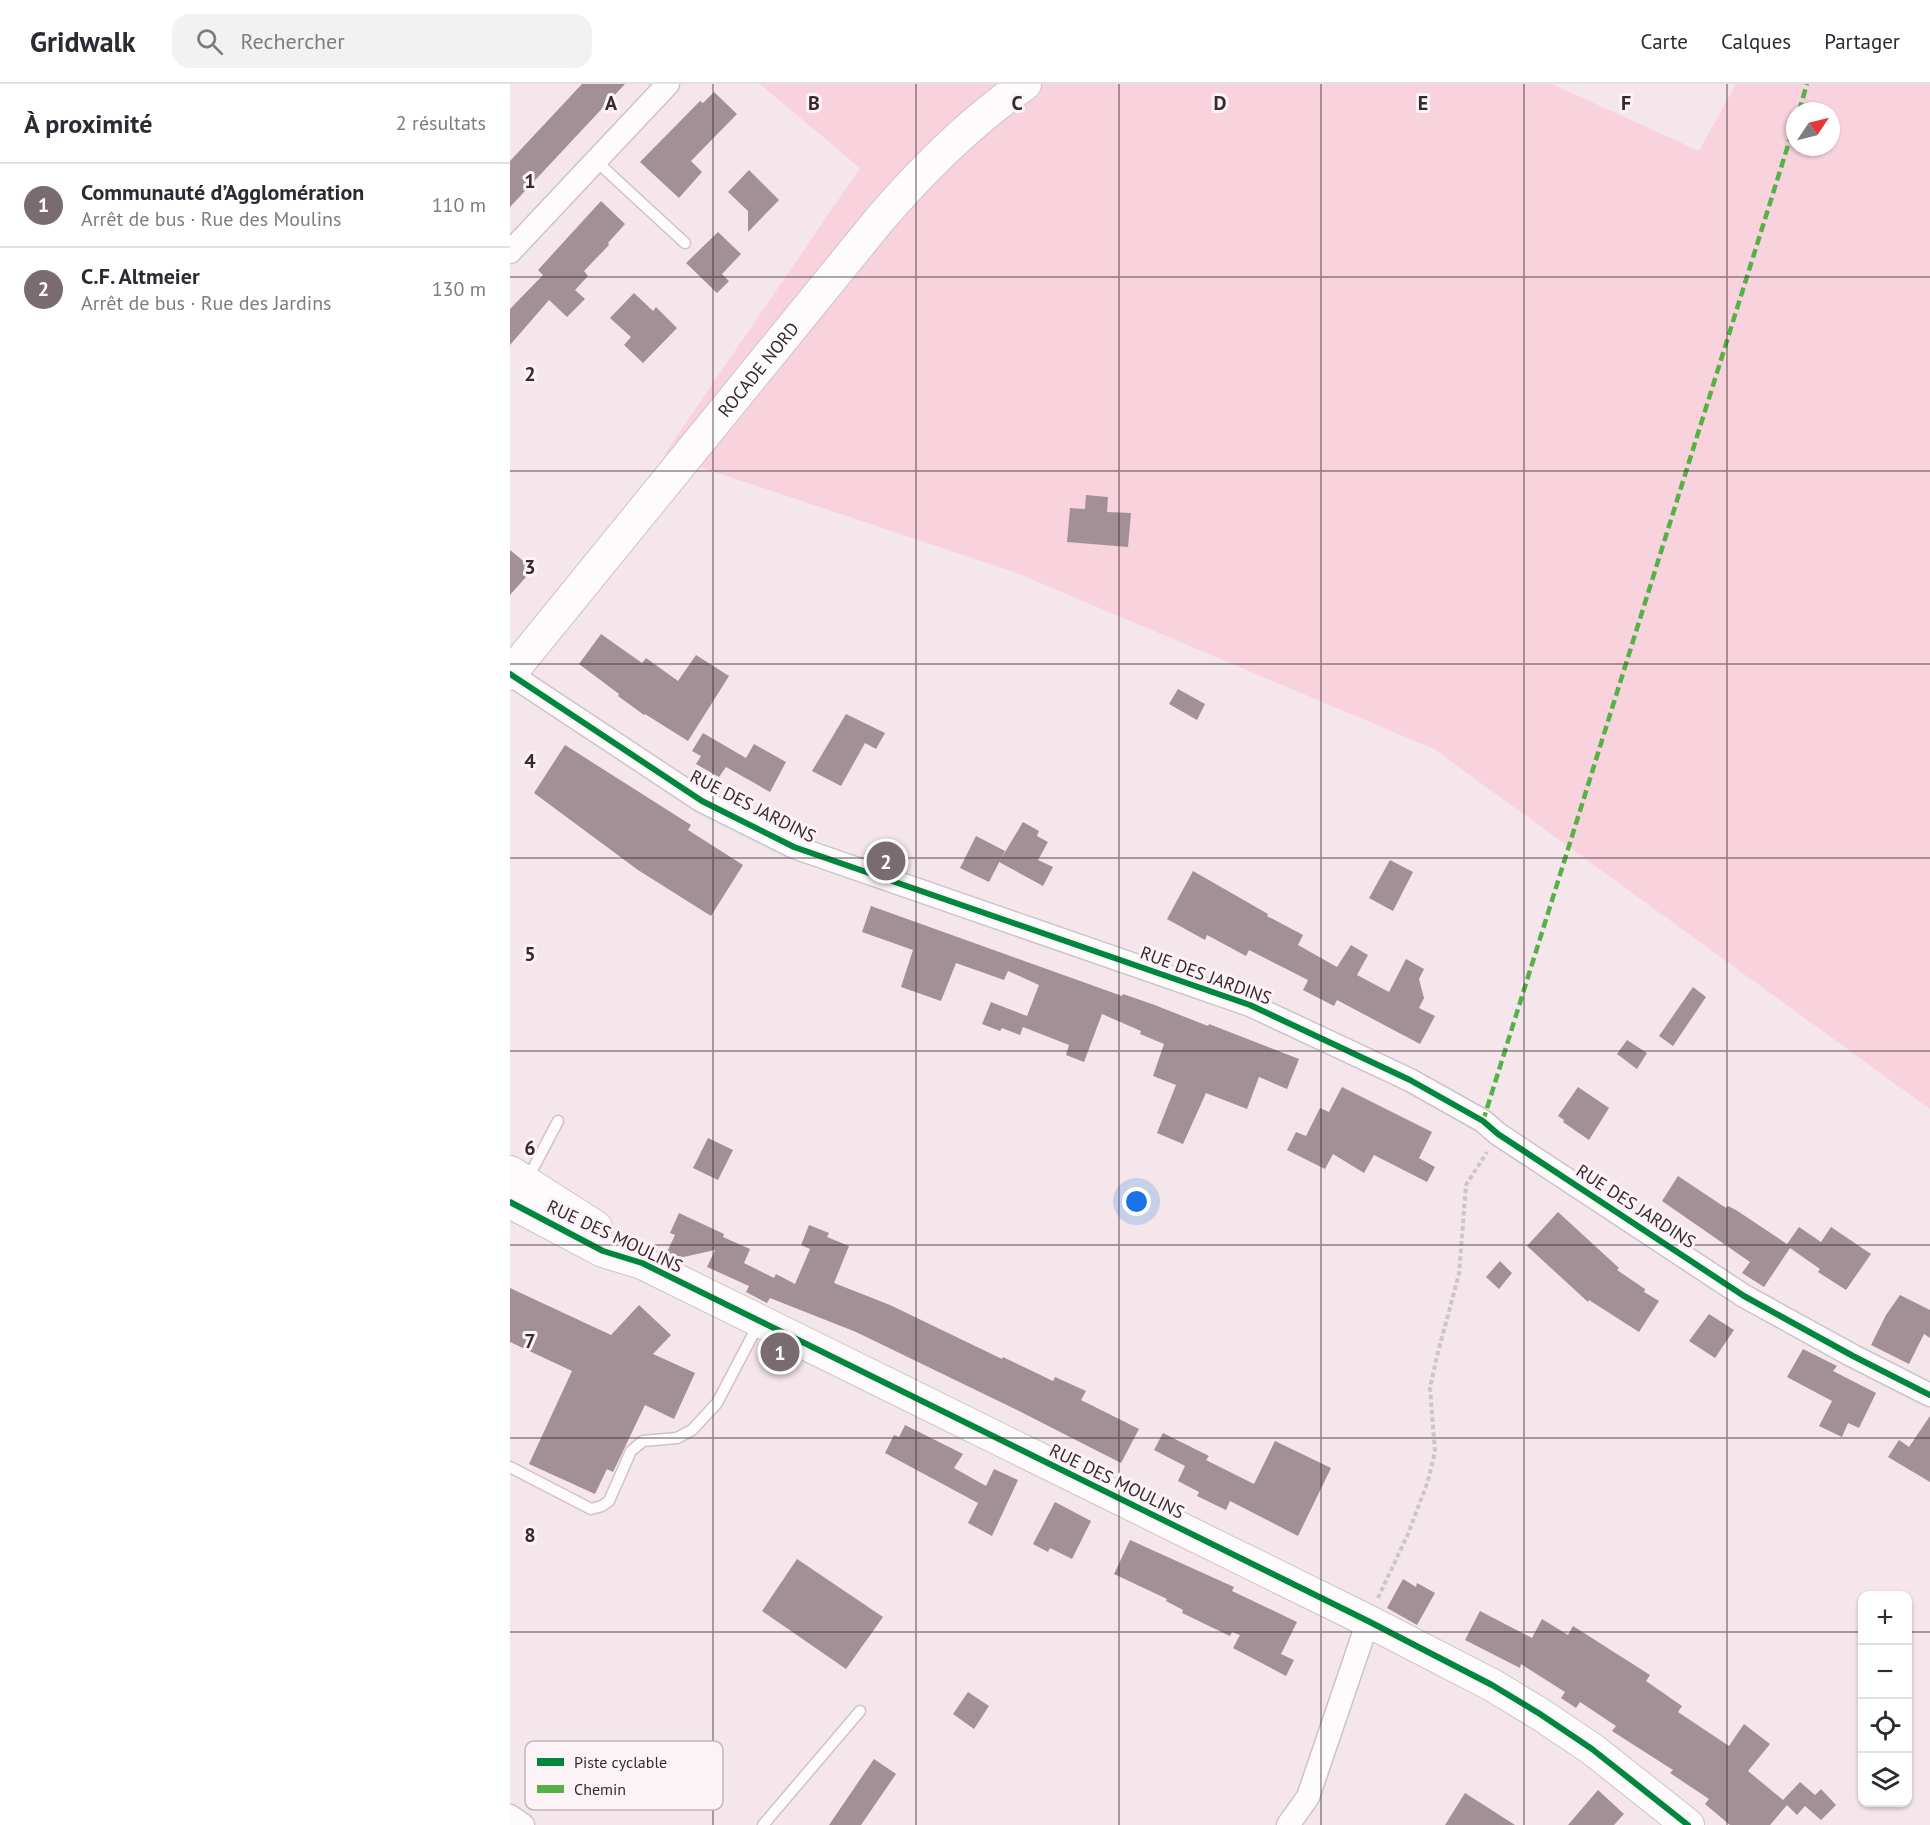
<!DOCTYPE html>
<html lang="fr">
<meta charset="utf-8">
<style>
:root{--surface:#fff;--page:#f2f2f3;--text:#2b2b33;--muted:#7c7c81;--line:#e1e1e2;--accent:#7a6b70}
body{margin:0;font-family:"PT Sans",sans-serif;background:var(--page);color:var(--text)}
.controls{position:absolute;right:18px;bottom:18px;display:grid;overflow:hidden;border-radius:12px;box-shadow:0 2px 4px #0004}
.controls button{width:54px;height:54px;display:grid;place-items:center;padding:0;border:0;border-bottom:2px solid var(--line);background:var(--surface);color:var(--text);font:30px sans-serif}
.compass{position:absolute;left:1276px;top:18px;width:54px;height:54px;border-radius:50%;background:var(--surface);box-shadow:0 2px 4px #0004;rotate:55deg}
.you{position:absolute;left:627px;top:1118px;width:21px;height:21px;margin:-15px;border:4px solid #fff;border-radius:50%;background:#1a73e8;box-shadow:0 0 0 9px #1a73e833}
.badge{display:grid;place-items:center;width:39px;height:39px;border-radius:50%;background:var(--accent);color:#fff;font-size:20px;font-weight:700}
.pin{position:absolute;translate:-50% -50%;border:3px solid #fff;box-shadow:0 2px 6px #0006}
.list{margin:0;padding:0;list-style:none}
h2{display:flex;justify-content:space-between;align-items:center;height:78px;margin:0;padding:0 24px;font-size:26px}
h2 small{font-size:20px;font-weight:400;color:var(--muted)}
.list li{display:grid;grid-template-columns:39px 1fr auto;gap:18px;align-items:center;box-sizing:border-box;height:84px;padding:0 24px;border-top:2px solid var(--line)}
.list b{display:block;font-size:22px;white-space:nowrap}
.list p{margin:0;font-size:20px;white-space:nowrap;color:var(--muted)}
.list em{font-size:20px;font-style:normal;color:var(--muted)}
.icon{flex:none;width:33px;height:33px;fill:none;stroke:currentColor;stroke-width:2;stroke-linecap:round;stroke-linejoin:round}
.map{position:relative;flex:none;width:1420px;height:1741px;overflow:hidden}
header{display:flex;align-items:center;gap:36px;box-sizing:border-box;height:84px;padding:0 30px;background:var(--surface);border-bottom:2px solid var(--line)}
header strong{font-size:28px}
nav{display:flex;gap:33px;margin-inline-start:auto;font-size:21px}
.search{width:420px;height:54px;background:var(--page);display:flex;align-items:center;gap:15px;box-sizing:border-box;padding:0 21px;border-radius:18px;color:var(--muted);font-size:22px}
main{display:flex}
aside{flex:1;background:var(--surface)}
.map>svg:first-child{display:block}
.green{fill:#f8d2dd;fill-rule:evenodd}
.building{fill:#a39096}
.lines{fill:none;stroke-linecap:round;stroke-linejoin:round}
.service-casing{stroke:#d0c2c6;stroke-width:13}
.minor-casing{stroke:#d0c2c6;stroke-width:25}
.secondary-casing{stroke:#d0c2c6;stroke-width:34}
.path{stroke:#cdc6c9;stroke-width:4;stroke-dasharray:4.5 3;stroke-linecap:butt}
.service{stroke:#fdfbfc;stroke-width:10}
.minor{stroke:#fdfbfc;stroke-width:22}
.secondary{stroke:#fdfbfc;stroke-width:32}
.quiet{stroke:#56b246;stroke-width:4.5;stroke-dasharray:9 4.5;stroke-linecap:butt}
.cycleway-casing{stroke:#fbf3f5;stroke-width:10}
.cycleway{stroke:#00873e;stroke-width:6}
.grid{fill:none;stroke:#39292e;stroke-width:1.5;stroke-opacity:0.55}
.labels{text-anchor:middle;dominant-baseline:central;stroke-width:6;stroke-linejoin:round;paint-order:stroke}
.street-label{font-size:18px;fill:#39292e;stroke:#fbf3f5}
.key{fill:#fbf3f5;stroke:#c1b6b9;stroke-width:1.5}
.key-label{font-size:16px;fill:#39292e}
.grid-label{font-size:20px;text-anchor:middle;font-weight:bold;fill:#39292e;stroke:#fbf3f5;stroke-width:6;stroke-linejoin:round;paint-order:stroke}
</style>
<header>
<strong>Gridwalk</strong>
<div class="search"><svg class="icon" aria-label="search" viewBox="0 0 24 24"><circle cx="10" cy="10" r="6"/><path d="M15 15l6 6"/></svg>Rechercher</div>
<nav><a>Carte</a><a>Calques</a><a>Partager</a></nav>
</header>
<main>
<aside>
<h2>À proximité<small>2 résultats</small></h2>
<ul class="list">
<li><span class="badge">1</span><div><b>Communauté d’Agglomération</b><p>Arrêt de bus · Rue des Moulins</p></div><em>110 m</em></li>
<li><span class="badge">2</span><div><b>C.F. Altmeier</b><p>Arrêt de bus · Rue des Jardins</p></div><em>130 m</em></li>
</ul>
</aside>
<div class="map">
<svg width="1420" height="1741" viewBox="0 0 1420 1741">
<rect width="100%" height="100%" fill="#f4e6ea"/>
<!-- green -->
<path class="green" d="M250,0H1042L1189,67L1226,0H1420V1025L924,665L504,488L154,371L350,84ZM1285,27H1321V63H1285Z"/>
<!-- building -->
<g class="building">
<polygon points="72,0 115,0 0,123 0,77"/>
<polygon points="204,8 227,30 181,77 192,88 169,114 130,78 190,17 193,19"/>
<polygon points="239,86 269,116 238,148 238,127 218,108"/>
<polygon points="91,117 115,140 98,159 99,161 74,187 78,192 65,206 75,215 57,233 39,216 0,261 0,225 33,191 28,186"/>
<polygon points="208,148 231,170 212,190 219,197 207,209 176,179"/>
<polygon points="124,209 143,227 146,223 167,244 133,279 114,261 121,253 100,234"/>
<polygon points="576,411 598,413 597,428 621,429 618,463 557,458 560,424 575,425"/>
<polygon points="0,466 23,485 0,511"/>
<polygon points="91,550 132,579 136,574 168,597 186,571 219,592 178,657 135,630 134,631 108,612 109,610 69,580"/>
<polygon points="668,605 695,620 687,636 659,620"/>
<polygon points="336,630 375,649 366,665 355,659 331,702 302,687"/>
<polygon points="193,649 236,674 244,660 276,678 260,708 216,683 209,693 186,680 191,672 182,667"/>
<polygon points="55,661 181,741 178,746 233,781 201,832 128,786 24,709"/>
<polygon points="513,738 529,747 527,752 538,758 528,776 543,783 533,802 489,778"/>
<polygon points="466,752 495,767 479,798 450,784"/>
<polygon points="880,776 903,788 883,827 859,814"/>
<polygon points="683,787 758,830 757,832 793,851 788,861 827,883 841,861 858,871 847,891 879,908 896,875 914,885 909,895 914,914 909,924 925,932 910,960 827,916 824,922 793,906 798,896 739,866 736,872 697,851 695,856 657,835"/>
<polygon points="361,822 612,912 613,910 642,920 698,942 699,940 789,975 777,1005 749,993 737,1025 696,1009 673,1060 647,1049 666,1001 643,992 654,960 630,950 631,947 592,930 574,978 556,971 559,961 513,943 510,951 492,944 490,947 472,940 481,918 517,932 529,901 498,887 494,896 446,879 431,917 391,903 403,866 352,848"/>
<polygon points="1183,903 1196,913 1163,962 1149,952"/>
<polygon points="1117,956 1137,969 1127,985 1107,970"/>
<polygon points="832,1003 922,1048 909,1074 925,1083 917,1098 864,1071 854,1089 823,1070 815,1085 777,1066 786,1048 796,1052 810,1024 819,1028"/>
<polygon points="1068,1003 1099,1024 1079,1056 1053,1038 1054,1036 1048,1032"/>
<polygon points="198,1054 223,1066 208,1096 183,1084"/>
<polygon points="1168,1092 1216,1124 1218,1122 1226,1126 1277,1160 1289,1143 1311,1158 1321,1143 1361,1170 1336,1206 1308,1188 1310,1185 1280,1164 1254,1203 1232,1189 1240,1178 1152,1117"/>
<polygon points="1048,1128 1109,1184 1107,1186 1135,1205 1134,1208 1149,1217 1129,1248 1079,1216 1078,1218 1017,1162"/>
<polygon points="169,1129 214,1150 213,1153 240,1165 234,1179 264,1194 266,1190 285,1200 300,1165 291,1161 299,1141 319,1149 317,1153 339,1162 324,1199 380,1221 492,1275 493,1273 543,1297 545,1293 576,1307 571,1316 629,1345 611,1379 507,1326 346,1248 260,1214 257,1219 236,1208 239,1202 197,1183 205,1166 169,1174 157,1168 165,1151 160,1149"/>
<polygon points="990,1177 1002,1189 989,1205 976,1193"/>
<polygon points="0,1204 101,1251 129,1221 161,1251 143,1270 185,1289 164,1335 135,1321 103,1388 97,1385 85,1410 19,1380 62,1287 0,1258"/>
<polygon points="1390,1211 1420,1226 1420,1254 1414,1250 1399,1280 1361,1261 1376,1231"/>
<polygon points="1199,1230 1224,1246 1205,1274 1179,1257"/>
<polygon points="1293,1265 1327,1282 1323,1287 1366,1309 1349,1344 1338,1339 1332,1353 1309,1342 1322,1317 1277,1293"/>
<polygon points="1420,1332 1420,1398 1378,1373 1389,1356 1399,1363"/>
<polygon points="395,1341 453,1370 444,1384 476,1402 484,1385 508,1396 482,1452 458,1439 468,1419 375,1369 384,1351 389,1353"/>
<polygon points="653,1349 699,1372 696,1376 744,1400 765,1357 821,1384 788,1452 720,1417 716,1426 687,1412 689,1408 668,1397 675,1382 644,1366"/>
<polygon points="545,1418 581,1437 562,1475 540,1464 538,1468 523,1460"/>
<polygon points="620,1456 724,1503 722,1507 787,1538 771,1570 784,1576 776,1592 723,1564 730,1551 722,1548 720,1552 672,1529 673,1526 656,1517 657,1515 604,1490"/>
<polygon points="287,1475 373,1533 336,1585 252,1527"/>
<polygon points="893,1495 906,1503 907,1499 925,1509 907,1541 877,1524"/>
<polygon points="970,1527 1022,1554 1032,1535 1058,1551 1063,1542 1140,1591 1136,1597 1172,1622 1168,1628 1219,1662 1234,1640 1260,1660 1238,1687 1273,1716 1290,1698 1305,1711 1311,1705 1326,1721 1311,1736 1295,1722 1287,1731 1277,1721 1260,1741 1220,1741 1195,1720 1199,1715 1160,1689 1163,1686 1102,1647 1106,1642 1070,1618 1066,1624 1051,1614 1055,1608 1011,1580 1010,1584 955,1556"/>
<polygon points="458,1608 479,1622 464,1645 443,1630"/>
<polygon points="364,1675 386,1690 351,1741 319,1741"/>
<polygon points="1088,1706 1114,1730 1104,1741 1058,1741"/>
<polygon points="955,1709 1005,1741 935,1741"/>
</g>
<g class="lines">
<!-- service casing -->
<g class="service-casing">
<g id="service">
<polyline points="86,77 175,159"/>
<polyline points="17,1096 48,1037"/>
<polyline points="0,1383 81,1425 92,1422 99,1417 121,1367 133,1357 167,1354 182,1346 207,1319 249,1239"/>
<polyline points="253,1741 350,1627"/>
</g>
</g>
<!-- minor casing -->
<g class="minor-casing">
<g id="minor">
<polyline points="0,168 158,0"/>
<polyline points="0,590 192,717 284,763 740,921 900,996 973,1037 988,1050 1234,1212 1343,1272 1420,1311"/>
<polyline points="0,1732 13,1741"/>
<polyline points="778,1741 798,1713 858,1537"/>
</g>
</g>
<!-- secondary casing -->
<g class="secondary-casing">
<g id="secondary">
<path id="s1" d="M0,590L370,135C413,85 460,38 515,0"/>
<polyline points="0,1088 86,1143"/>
<polyline points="0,1118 93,1167 132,1179 858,1537 982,1601 1030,1630 1082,1665 1178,1741"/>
</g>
</g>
<!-- path -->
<polyline class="path" points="868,1514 898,1450 918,1397 925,1368 920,1304 927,1272 949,1190 956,1101 977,1068"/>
<!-- service -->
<use href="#service" class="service"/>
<!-- minor -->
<use href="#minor" class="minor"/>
<!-- secondary -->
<use href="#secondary" class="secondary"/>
<!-- quiet -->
<g class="quiet">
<polyline points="1289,27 1297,0"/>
<polyline points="973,1037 1285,39"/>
</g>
<!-- cycleway casing -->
<g class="cycleway-casing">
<g id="cycleway">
<polyline points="0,590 192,717 284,763 740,921 900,996 973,1037 988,1050 1234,1212 1343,1272 1420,1311"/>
<polyline points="0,1118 93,1167 132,1179 858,1537 982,1601 1030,1630 1082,1665 1178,1741"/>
</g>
</g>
<!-- cycleway -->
<use href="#cycleway" class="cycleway"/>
</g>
<!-- grid -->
<path class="grid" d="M203,0V1741M406,0V1741M609,0V1741M811,0V1741M1014,0V1741M1217,0V1741M0,193H1420M0,387H1420M0,580H1420M0,774H1420M0,967H1420M0,1161H1420M0,1354H1420M0,1548H1352M1398,1548H1420"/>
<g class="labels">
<!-- street labels -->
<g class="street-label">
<text stroke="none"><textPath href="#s1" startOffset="393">ROCADE NORD</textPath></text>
<text transform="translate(243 722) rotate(27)">RUE DES JARDINS</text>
<text transform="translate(696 891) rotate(20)">RUE DES JARDINS</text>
<text transform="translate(1126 1122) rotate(33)">RUE DES JARDINS</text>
<text transform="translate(105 1152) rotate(25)">RUE DES MOULINS</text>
<text transform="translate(607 1397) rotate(26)">RUE DES MOULINS</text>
</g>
</g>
<!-- legend -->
<rect x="15" y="1657" width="198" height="69" rx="9" class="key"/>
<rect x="27" y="1674" width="27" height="8" fill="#00873e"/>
<rect x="27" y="1701" width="27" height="8" fill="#56b246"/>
<g class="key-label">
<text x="64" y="1684">Piste cyclable</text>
<text x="64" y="1711">Chemin</text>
</g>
<g class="grid-label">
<text x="101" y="26">A</text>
<text x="304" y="26">B</text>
<text x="507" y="26">C</text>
<text x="710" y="26">D</text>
<text x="913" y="26">E</text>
<text x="1116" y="26">F</text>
<text x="20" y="104">1</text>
<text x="20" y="297">2</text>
<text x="20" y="490">3</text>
<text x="20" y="684">4</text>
<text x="20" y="877">5</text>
<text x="20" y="1071">6</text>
<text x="20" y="1264">7</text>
<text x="20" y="1458">8</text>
</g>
</svg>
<div class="controls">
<button>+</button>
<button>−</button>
<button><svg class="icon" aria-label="locate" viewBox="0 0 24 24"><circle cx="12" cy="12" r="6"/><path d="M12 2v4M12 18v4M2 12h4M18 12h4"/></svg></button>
<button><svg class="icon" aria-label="layers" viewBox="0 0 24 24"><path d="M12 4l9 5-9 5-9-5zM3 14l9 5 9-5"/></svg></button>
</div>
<svg class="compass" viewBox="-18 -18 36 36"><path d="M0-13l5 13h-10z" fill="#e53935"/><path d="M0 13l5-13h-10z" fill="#7c7c81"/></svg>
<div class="you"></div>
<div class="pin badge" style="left:270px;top:1268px">1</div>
<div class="pin badge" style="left:376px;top:777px">2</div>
</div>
</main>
